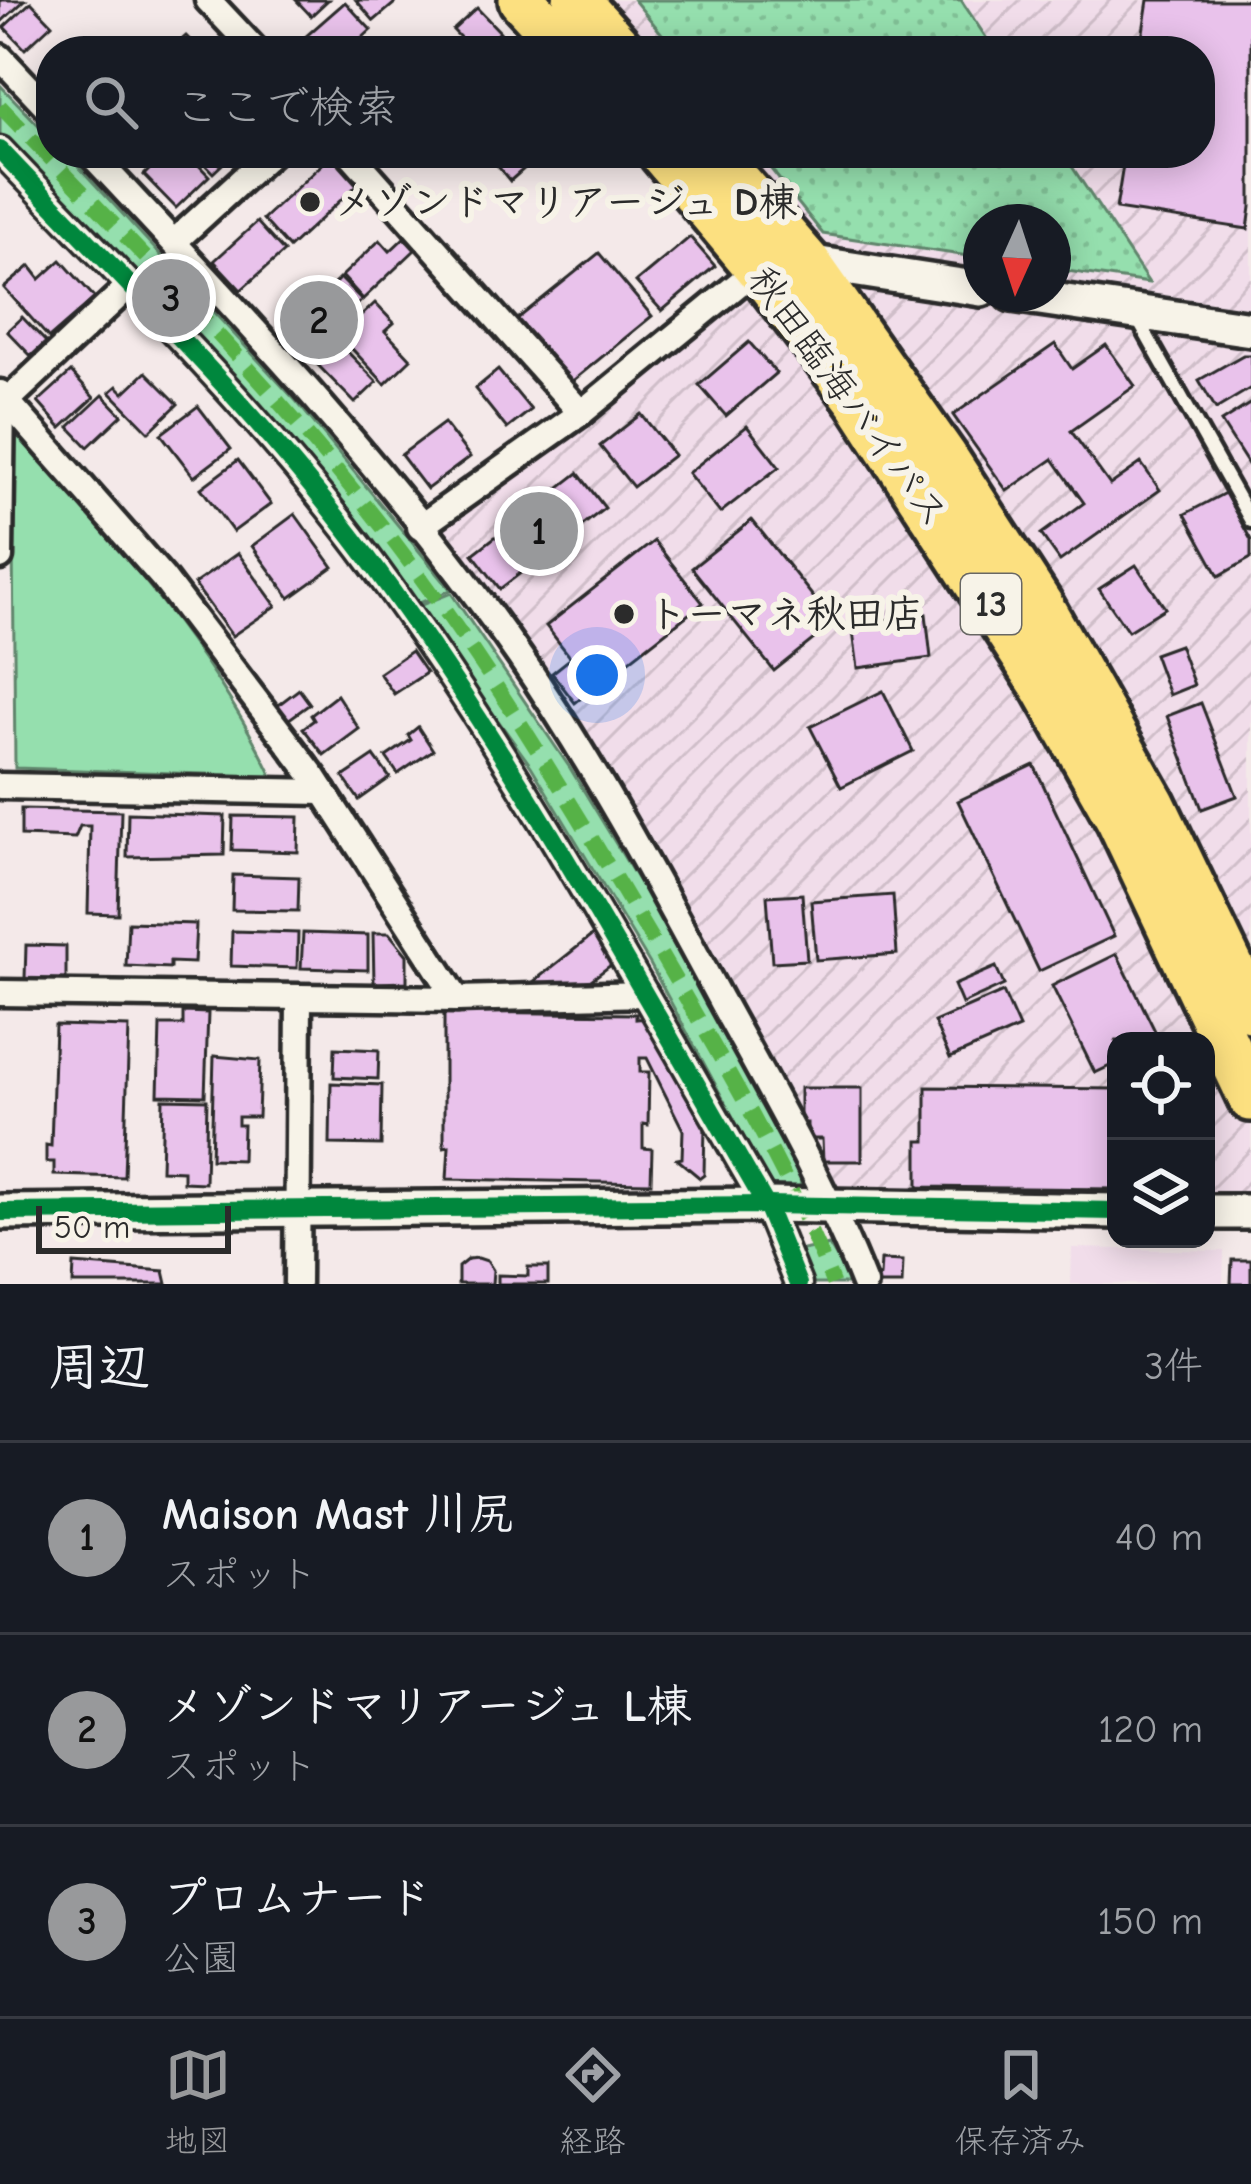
<!DOCTYPE html>
<html lang="ja">
<meta charset="utf-8">
<style>
:root{--surface:#171b24;--page:#242831;--text:#f1f3f6;--muted:#9ea1a6;--line:#363941;--accent:#98999b}
body{margin:0;font-family:"Comic Neue","Klee One",sans-serif;background:var(--page);color:var(--text)}
.controls{position:absolute;right:36px;bottom:36px;display:grid;overflow:hidden;border-radius:24px;box-shadow:0 6px 30px #0003}
.controls button{width:108px;height:108px;display:grid;place-items:center;padding:0;border:0;border-bottom:3px solid var(--line);background:var(--surface);color:var(--text);font:60px sans-serif}
.compass{position:absolute;left:963px;top:204px;width:108px;height:108px;border-radius:50%;background:var(--surface);box-shadow:0 6px 30px #0003;rotate:183deg}
.scale{position:absolute;left:36px;bottom:30px;width:195px;box-sizing:border-box;padding-left:12px;border:6px solid #2b2b2b;border-top:0;font-size:33px;line-height:42px;white-space:nowrap;color:#2b2b2b;-webkit-text-stroke:9px #f7f3e8;paint-order:stroke}
.you{position:absolute;left:597px;top:675px;width:42px;height:42px;margin:-30px;border:9px solid #fff;border-radius:50%;background:#1a73e8;box-shadow:0 0 0 18px #1a73e833}
.badge{display:grid;place-items:center;width:78px;height:78px;border-radius:50%;background:var(--accent);color:#111;font-size:39px;font-weight:700}
.pin{position:absolute;translate:-50% -50%;border:6px solid #fff;box-shadow:0 3px 12px #0006}
.list{margin:0;padding:0;list-style:none}
h2{display:flex;justify-content:space-between;align-items:center;height:156px;margin:0;padding:0 48px;font-size:51px}
h2 small{font-size:39px;font-weight:400;color:var(--muted)}
.list li{display:grid;grid-template-columns:78px 1fr auto;gap:36px;align-items:center;box-sizing:border-box;height:192px;padding:0 48px;border-top:3px solid var(--line)}
.list b{display:block;font-size:45px;white-space:nowrap}
.list p{margin:0;font-size:39px;white-space:nowrap;color:var(--muted)}
.list em{font-size:39px;font-style:normal;color:var(--muted)}
.icon{flex:none;width:66px;height:66px;fill:none;stroke:currentColor;stroke-width:2;stroke-linecap:round;stroke-linejoin:round}
.map{position:relative;flex:none;width:1251px;height:1284px;overflow:hidden}
.search{position:absolute;background:var(--surface);box-shadow:0 6px 30px #0003;left:36px;right:36px;top:36px;height:132px;display:flex;align-items:center;gap:30px;box-sizing:border-box;padding:0 42px;border-radius:48px;color:var(--muted);font-size:45px}
.sheet{height:732px;background:var(--surface)}
nav{display:flex;justify-content:space-around;align-items:center;box-sizing:border-box;height:168px;border-top:3px solid var(--line);background:var(--surface);font-size:33px;color:var(--muted)}
nav a{display:grid;justify-items:center;gap:6px}
nav .on{color:var(--accent)}
.map>svg:first-child{display:block}
.built{fill:#f1ddea}
.industrial{fill:url(#industrial-furrows);fill-rule:evenodd}
.grass{fill:url(#grass-dots);stroke:#60856c;stroke-width:3}
.park{fill:#95dfae;stroke:#60856c;stroke-width:3}
.building{fill:#e9c2eb;stroke:#2b2b2b;stroke-width:3}
.lines{fill:none;stroke-linecap:round;stroke-linejoin:round}
.lane-casing{stroke:#2b2b2b;stroke-width:21}
.street-casing{stroke:#2b2b2b;stroke-width:33}
.secondary-casing{stroke:#2b2b2b;stroke-width:42}
.highway-casing{stroke:#2b2b2b;stroke-width:54}
.lane{stroke:#f7f3e8;stroke-width:12}
.street{stroke:#f7f3e8;stroke-width:24}
.secondary{stroke:#f7f3e8;stroke-width:33}
.highway{stroke:#fce080;stroke-width:45}
.quiet{stroke:#56b246;stroke-width:15;stroke-dasharray:30 15;stroke-linecap:butt}
.cycleway-casing{stroke:#f7f3e8;stroke-width:26}
.cycleway{stroke:#00873e;stroke-width:18}
.poi-dot{fill:#2b2b2b;stroke:#f7f3e8;stroke-width:4.5}
.labels{text-anchor:middle;dominant-baseline:central;stroke-width:12;stroke-linejoin:round;paint-order:stroke}
.shield{fill:#f7f3e8;stroke:#686764;stroke-width:3}
.shield-label{font-size:36px;font-weight:bold;fill:#2b2b2b}
.poi-label{font-size:39px;font-weight:bold;fill:#2b2b2b;stroke:#f7f3e8;text-anchor:start}
.street-label{font-size:39px;fill:#2b2b2b;stroke:#f7f3e8}
</style>
<div class="map">
<svg width="1251" height="1284" viewBox="0 0 1251 1284">
<defs>
<pattern id="industrial-furrows" width="10" height="10" patternUnits="userSpaceOnUse" patternTransform="scale(3)"><rect width="10" height="10" fill="#f1ddea"/><path d="M-1 1l2-2M0 10L10 0M9 11l2-2" fill="none" stroke="#cfbec9"/></pattern>
<pattern id="grass-dots" width="8" height="8" patternUnits="userSpaceOnUse" patternTransform="scale(3)"><rect width="8" height="8" fill="#95dfae"/><path d="M2 2h.1M6 6h.1" fill="none" stroke="#81c096" stroke-width="1.8" stroke-linecap="round"/></pattern>
</defs>
<rect width="100%" height="100%" fill="#f4e9e9"/>
<filter id="ink" filterUnits="userSpaceOnUse"><feTurbulence type="fractalNoise" baseFrequency=".00833" numOctaves="2"/><feDisplacementMap in="SourceGraphic" scale="24" xChannelSelector="R" yChannelSelector="G"/><feConvolveMatrix kernelMatrix="1 2 1 2 8 2 1 2 1" color-interpolation-filters="sRGB"/></filter>
<g filter="url(#ink)">
<!-- built -->
<polygon class="built" points="1072,1248 1224,1251 1223,1284 1071,1284"/>
<!-- industrial -->
<path class="industrial" d="M595,0H1251V1203H1206V1041H1116V1203L820,1201L632,849L409,519L804,235L789,202L742,153H1200V51H644ZM981,222H1053V294H981Z"/>
<!-- grass -->
<g class="grass">
<polygon points="634,0 961,0 995,51 676,51"/>
<polygon points="758,153 1063,153 1149,283 1053,269 1053,222 981,222 981,258 823,234"/>
</g>
<!-- park -->
<g class="park">
<polygon points="0,85 51,138 51,153 66,153 297,402 451,590 415,605 0,142"/>
<path d="M12,421C105,533 209,644 272,776L15,768Z"/>
<polygon points="451,593 570,768 687,961 800,1177 802,1194 783,1199 766,1178 650,964 531,766 416,607"/>
<polygon points="829,1245 853,1284 804,1284 796,1264 802,1250"/>
</g>
<!-- building -->
<g class="building">
<polygon points="0,0 25,0 0,23"/>
<polygon points="296,0 328,0 311,16"/>
<polygon points="356,0 393,0 395,3 374,21"/>
<polygon points="1148,0 1251,0 1251,207 1248,229 1116,209 1125,153 1200,153 1200,51 1140,51"/>
<polygon points="31,2 52,24 25,49 4,27"/>
<polygon points="345,2 371,30 348,51 289,51"/>
<polygon points="477,8 500,32 480,51 473,51 453,30"/>
<polygon points="186,36 201,51 169,51"/>
<polygon points="166,153 187,153 209,176 176,208 144,175"/>
<polygon points="194,153 234,153 213,173"/>
<polygon points="487,153 542,153 510,181"/>
<polygon points="331,156 357,185 289,248 263,219"/>
<polygon points="257,222 284,252 241,290 214,261"/>
<polygon points="690,237 715,266 662,311 636,282"/>
<polygon points="404,238 415,250 363,299 342,276 380,240 390,251"/>
<polygon points="599,253 652,316 569,384 516,320"/>
<polygon points="61,260 95,298 49,338 4,288 30,266 40,279"/>
<polygon points="340,278 362,300 298,363 276,341"/>
<polygon points="375,303 394,323 385,331 411,359 385,384 340,336"/>
<polygon points="22,317 46,342 31,356 7,331"/>
<polygon points="335,339 377,382 355,403 313,360"/>
<polygon points="749,342 776,373 726,416 699,385"/>
<polygon points="1055,344 1072,369 1106,345 1135,386 1071,431 1110,485 1141,463 1160,490 1060,561 1041,534 1084,503 1053,459 1007,491 953,415"/>
<polygon points="1243,355 1251,355 1251,388 1216,409 1199,380"/>
<polygon points="498,370 531,410 507,429 475,389"/>
<polygon points="71,372 94,398 61,428 38,402"/>
<polygon points="146,372 178,404 149,432 110,392 117,386 124,393"/>
<polygon points="103,395 122,415 88,447 69,427"/>
<polygon points="1251,403 1251,469 1221,422"/>
<polygon points="198,406 231,449 194,477 161,434"/>
<polygon points="641,414 674,455 633,487 600,446"/>
<polygon points="444,423 470,457 427,489 401,455"/>
<polygon points="747,426 779,467 720,513 688,473"/>
<polygon points="238,460 271,504 233,532 201,488"/>
<polygon points="578,473 605,508 500,589 473,554"/>
<polygon points="1225,493 1251,540 1251,558 1219,576 1185,514"/>
<polygon points="295,514 333,567 290,598 252,546"/>
<polygon points="752,520 834,623 774,671 692,568"/>
<polygon points="654,541 703,603 575,703 552,673 571,658 546,626"/>
<polygon points="238,553 276,606 232,636 194,584"/>
<polygon points="1136,565 1165,608 1128,631 1099,589"/>
<polygon points="926,614 931,658 858,668 852,624"/>
<polygon points="1179,645 1194,685 1169,695 1154,654"/>
<polygon points="411,651 426,673 394,694 379,673"/>
<polygon points="299,689 310,704 281,725 270,711"/>
<polygon points="883,691 913,751 841,787 810,727"/>
<polygon points="337,695 359,729 324,755 303,728 314,720 311,715"/>
<polygon points="1201,703 1237,796 1202,809 1167,716"/>
<polygon points="418,727 433,750 398,774 386,757 411,740 408,735"/>
<polygon points="374,756 390,778 359,800 343,777"/>
<polygon points="1034,765 1114,936 1039,971 958,801"/>
<polygon points="21,809 121,811 118,914 88,913 90,826 80,826 75,838 21,836"/>
<polygon points="128,813 225,816 224,855 127,857"/>
<polygon points="233,816 299,817 298,852 232,850"/>
<polygon points="233,875 299,877 298,911 232,910"/>
<polygon points="802,894 807,960 772,962 767,896"/>
<polygon points="893,895 897,954 816,960 811,901"/>
<polygon points="128,922 196,924 194,963 170,962 170,968 126,966"/>
<polygon points="599,930 619,959 587,983 533,982"/>
<polygon points="232,931 298,933 297,968 231,966"/>
<polygon points="303,933 368,935 368,970 301,968"/>
<polygon points="373,933 389,933 407,955 407,982 374,983"/>
<polygon points="26,945 66,946 66,980 25,979"/>
<polygon points="1117,954 1160,1041 1116,1041 1116,1063 1095,1073 1052,986"/>
<polygon points="996,967 1004,985 962,1004 954,985"/>
<polygon points="1003,992 1019,1028 950,1058 934,1022"/>
<polygon points="183,1012 208,1013 205,1096 158,1095 160,1025 183,1025"/>
<polygon points="444,1012 636,1014 636,1019 648,1018 705,1124 704,1175 700,1178 677,1159 682,1158 683,1130 647,1058 640,1058 640,1072 649,1072 648,1125 643,1124 643,1148 652,1149 651,1183 447,1179 449,1146 444,1147"/>
<polygon points="55,1025 129,1027 124,1177 54,1175 54,1162 46,1162 46,1145 51,1146"/>
<polygon points="335,1048 379,1050 378,1079 334,1077"/>
<polygon points="214,1056 260,1060 258,1117 238,1117 238,1125 243,1125 242,1160 211,1159"/>
<polygon points="331,1083 382,1085 381,1145 330,1144"/>
<polygon points="926,1087 1116,1089 1116,1189 918,1187 918,1141 926,1141"/>
<polygon points="800,1088 862,1088 862,1161 823,1161 822,1139 807,1139 807,1123 800,1123"/>
<polygon points="163,1099 207,1100 205,1183 183,1182 183,1171 161,1170"/>
<polygon points="478,1258 487,1261 493,1270 492,1284 458,1284 458,1267 468,1259"/>
<polygon points="881,1260 903,1261 902,1284 873,1284 874,1275 880,1276"/>
<polygon points="1232,1260 1251,1260 1251,1284 1231,1284"/>
<polygon points="74,1264 164,1271 167,1284 73,1284"/>
<polygon points="528,1267 548,1267 548,1284 498,1284 498,1275 528,1276"/>
</g>
<g class="lines">
<!-- lane casing -->
<g class="lane-casing">
<polyline id="lane" points="1137,318 1251,521"/>
</g>
<!-- street casing -->
<g class="street-casing">
<g id="street">
<polyline points="208,0 256,51"/>
<polyline points="0,57 51,111"/>
<path d="M0,150C129,286 266,418 376,569C523,770 641,990 766,1205L798,1284"/>
<path d="M90,153C240,313 395,476 520,657C595,766 658,884 721,1001C772,1094 825,1185 864,1284"/>
<polyline points="350,153 581,413"/>
<polyline points="174,242 271,153"/>
<polyline points="0,393 163,578 314,777 457,999"/>
<polyline points="8,400 129,286"/>
<polyline points="420,527 581,413 758,268 769,267"/>
<polyline points="0,557 2,394"/>
<polyline points="0,786 324,792"/>
<polyline points="0,993 457,999 645,994"/>
<polyline points="297,1284 299,998"/>
</g>
</g>
<!-- secondary casing -->
<g class="secondary-casing">
<g id="secondary">
<polyline points="807,262 981,289"/>
<polyline points="1012,294 1251,329"/>
<polyline points="0,1212 766,1205 1116,1211"/>
<polyline points="1206,1212 1251,1212"/>
</g>
</g>
<!-- highway casing -->
<g class="highway-casing">
<g id="highway">
<polyline points="522,0 569,51"/>
<polyline points="576,0 622,51"/>
<polyline points="662,153 758,268 859,401 1045,688 1119,819 1251,1098"/>
<polyline points="712,153 807,262 944,457 1041,607 1152,803 1251,1009"/>
</g>
</g>
<!-- lane -->
<use href="#lane" class="lane"/>
<!-- street -->
<use href="#street" class="street"/>
<!-- secondary -->
<use href="#secondary" class="secondary"/>
<!-- highway -->
<use href="#highway" class="highway"/>
<!-- quiet -->
<path class="quiet" d="M0,106C127,239 259,370 373,515C482,652 572,804 661,955C723,1062 787,1169 833,1284"/>
<!-- cycleway casing -->
<g class="cycleway-casing">
<g id="cycleway">
<path d="M0,150C129,286 266,418 376,569C523,770 641,990 766,1205L798,1284"/>
<polyline points="0,1212 766,1205 1116,1211"/>
</g>
</g>
<!-- cycleway -->
<use href="#cycleway" class="cycleway"/>
</g>
</g>
<!-- markers -->
<g class="poi-dot">
<circle cx="310" cy="202" r="12"/>
<circle cx="624" cy="614" r="12"/>
</g>
<g class="labels">
<!-- shield labels -->
<rect class="shield" x="961" y="574" width="60" height="60" rx="9"/>
<g class="shield-label">
<text x="991" y="604">13</text>
</g>
<!-- poi labels -->
<g class="poi-label">
<text x="334" y="202">メゾンドマリアージュ D棟</text>
<text x="648" y="614">トーマネ秋田店</text>
</g>
<!-- street labels -->
<g class="street-label">
<text transform="translate(848 397) rotate(54)">秋田臨海バイパス</text>
</g>
</g>
</svg>
<div class="controls">
<button><svg class="icon" aria-label="locate" viewBox="0 0 24 24"><circle cx="12" cy="12" r="6"/><path d="M12 2v4M12 18v4M2 12h4M18 12h4"/></svg></button>
<button><svg class="icon" aria-label="layers" viewBox="0 0 24 24"><path d="M12 4l9 5-9 5-9-5zM3 14l9 5 9-5"/></svg></button>
</div>
<svg class="compass" viewBox="-18 -18 36 36"><path d="M0-13l5 13h-10z" fill="#e53935"/><path d="M0 13l5-13h-10z" fill="#9ea1a6"/></svg>
<div class="scale">50 m</div>
<div class="you"></div>
<div class="pin badge" style="left:539px;top:531px">1</div>
<div class="pin badge" style="left:319px;top:320px">2</div>
<div class="pin badge" style="left:171px;top:298px">3</div>
<div class="search"><svg class="icon" aria-label="search" viewBox="0 0 24 24"><circle cx="10" cy="10" r="6"/><path d="M15 15l6 6"/></svg>ここで検索</div>
</div>
<section class="sheet">
<h2>周辺<small>3件</small></h2>
<ul class="list">
<li><span class="badge">1</span><div><b>Maison Mast 川尻</b><p>スポット</p></div><em>40 m</em></li>
<li><span class="badge">2</span><div><b>メゾンドマリアージュ L棟</b><p>スポット</p></div><em>120 m</em></li>
<li><span class="badge">3</span><div><b>プロムナード</b><p>公園</p></div><em>150 m</em></li>
</ul>
</section>
<nav>
<a class="on"><svg class="icon" aria-label="map" viewBox="0 0 24 24"><path d="M3 6l6-2 6 2 6-2v14l-6 2-6-2-6 2zM9 4v14M15 6v14"/></svg>地図</a>
<a><svg class="icon" aria-label="directions" viewBox="0 0 24 24"><path d="M12 3l9 9-9 9-9-9zM9 14v-3h6M13 9l2 2-2 2"/></svg>経路</a>
<a><svg class="icon" aria-label="saved" viewBox="0 0 24 24"><path d="M7 4h10v16l-5-4-5 4z"/></svg>保存済み</a>
</nav>
